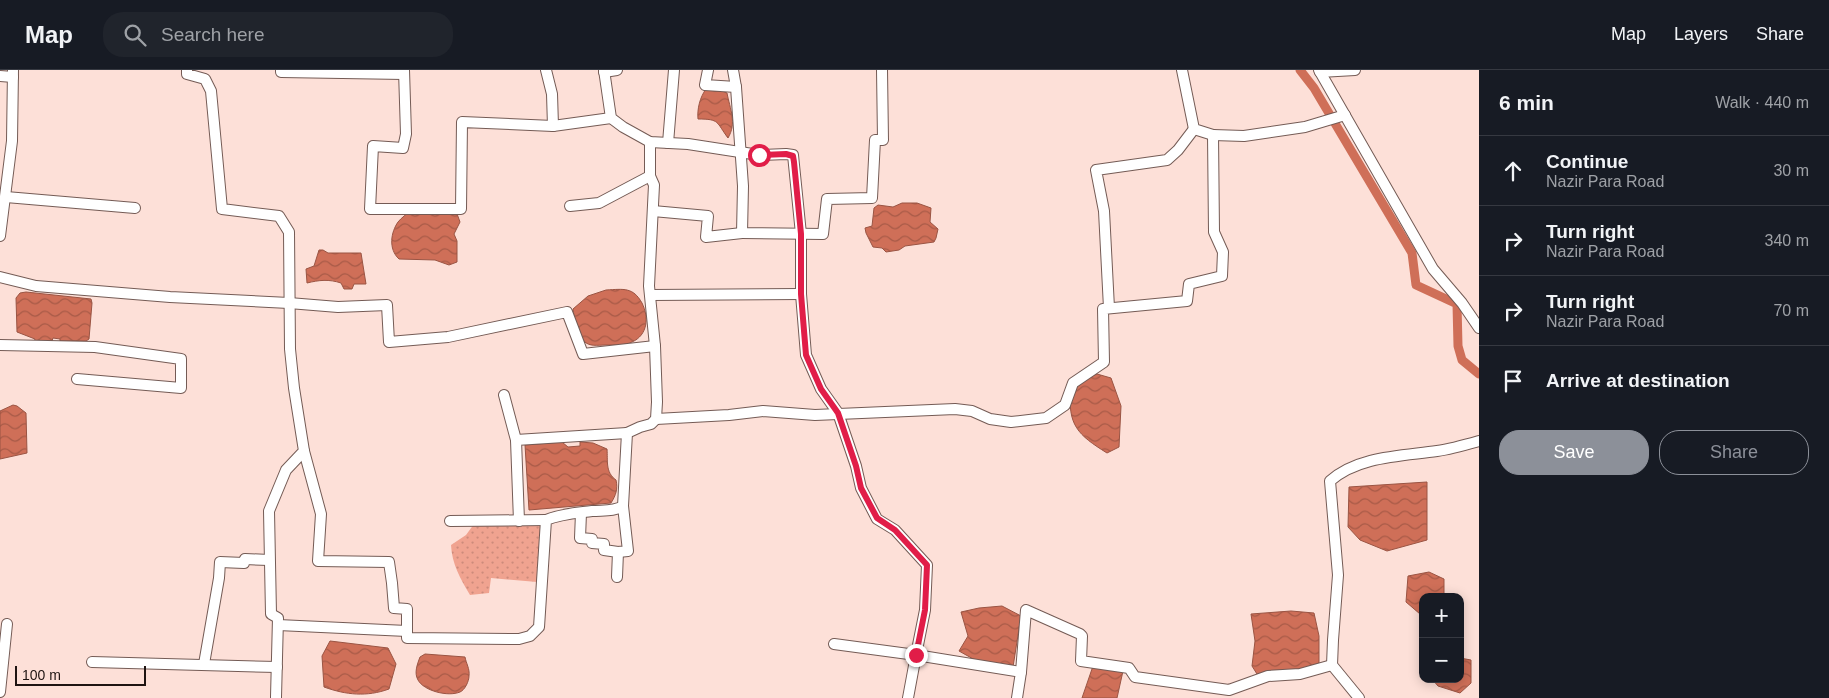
<!DOCTYPE html>
<meta charset="utf-8">
<style>
:root{--surface:#171b24;--page:#20242c;--text:#f1f3f6;--muted:#9ea1a6;--line:#363941;--accent:#8c9099}
body{margin:0;font-family:Helvetica,sans-serif;background:var(--page);color:var(--text)}
.controls{position:absolute;right:15px;bottom:15px;display:grid;overflow:hidden;border-radius:10px;box-shadow:0 2px 12px #0003}
.controls button{width:45px;height:45px;display:grid;place-items:center;padding:0;border:0;border-bottom:1px solid var(--line);background:var(--surface);color:var(--text);font:25px sans-serif}
.scale{position:absolute;left:15px;bottom:12px;width:131px;box-sizing:border-box;padding-left:5px;border:2px solid #1e1412;border-top:0;font-size:14px;line-height:18px;white-space:nowrap;color:#1e1412;-webkit-text-stroke:4px #fde0d8;paint-order:stroke}
.stop{position:absolute;width:15px;height:15px;margin:-11px;border:4px solid #e11d48;border-radius:50%;background:#fff}
.stop.end{background:#e11d48;border-color:#fff;box-shadow:0 1px 5px #0008}
.list{margin:0;padding:0;list-style:none}
h2{display:flex;justify-content:space-between;align-items:center;height:65px;margin:0;padding:0 20px;font-size:21px}
h2 small{font-size:16px;font-weight:400;color:var(--muted)}
.list li{display:grid;grid-template-columns:32px 1fr auto;gap:15px;align-items:center;box-sizing:border-box;height:70px;padding:0 20px;border-top:1px solid var(--line)}
.list b{display:block;font-size:19px;white-space:nowrap}
.list p{margin:0;font-size:16px;white-space:nowrap;color:var(--muted)}
.list em{font-size:16px;font-style:normal;color:var(--muted)}
.actions{display:flex;gap:10px;padding:15px 20px}
.actions a{flex:1;padding:11px 0;border:1px solid var(--accent);border-radius:20px;text-align:center;font-size:18px;color:var(--accent)}
.actions .main{background:var(--accent);color:#fff}
.icon{flex:none;width:28px;height:28px;fill:none;stroke:currentColor;stroke-width:2;stroke-linecap:round;stroke-linejoin:round}
.map{position:relative;flex:none;width:1479px;height:628px;overflow:hidden}
header{display:flex;align-items:center;gap:30px;box-sizing:border-box;height:70px;padding:0 25px;background:var(--surface);border-bottom:1px solid var(--line)}
header strong{font-size:24px}
nav{display:flex;gap:28px;margin-inline-start:auto;font-size:18px}
.search{width:350px;height:45px;background:var(--page);display:flex;align-items:center;gap:12px;box-sizing:border-box;padding:0 18px;border-radius:20px;color:var(--muted);font-size:19px}
main{display:flex}
aside{flex:1;background:var(--surface)}
.map>svg:first-child{display:block}
.park{fill:url(#park-dots)}
.water{fill:url(#water-waves);stroke:#9a5443}
.lines{fill:none;stroke-linecap:round;stroke-linejoin:round}
.canal{stroke:#cf6f58;stroke-width:9}
.minor-casing{stroke:#745b55;stroke-width:12}
.minor{stroke:#fff;stroke-width:10}
.route{stroke:#e11d48;stroke-width:6}
</style>
<header>
<strong>Map</strong>
<div class="search"><svg class="icon" aria-label="search" viewBox="0 0 24 24"><circle cx="10" cy="10" r="6"/><path d="M15 15l6 6"/></svg>Search here</div>
<nav><a>Map</a><a>Layers</a><a>Share</a></nav>
</header>
<main>
<div class="map">
<svg width="1479" height="628" viewBox="0 0 1479 628">
<defs>
<pattern id="park-dots" width="8" height="8" patternUnits="userSpaceOnUse" patternTransform="scale(1.25)"><rect width="8" height="8" fill="#f0a390"/><path d="M2 2h.1M6 6h.1" fill="none" stroke="#cd8b7b" stroke-width="1.8" stroke-linecap="round"/></pattern>
<pattern id="water-waves" width="16" height="10" patternUnits="userSpaceOnUse" patternTransform="scale(1.25)"><rect width="16" height="10" fill="#cf6f58"/><path d="M0 5q4-4 8 0t8 0" fill="none" stroke="#a75a47"/></pattern>
</defs>
<rect width="100%" height="100%" fill="#fde0d8"/>
<!-- park -->
<path class="park" d="M474,454L541,456L537,512L491,508L489,523L470,525C460,508 452,494 451,475L466,465Z"/>
<!-- water -->
<g class="water">
<path d="M706,19H717L727,23C730,39 737,53 728,68C716,52 720,49 698,49C697,39 700,27 706,19Z"/>
<polygon points="902,133 917,133 931,138 930,152 938,159 936,168 934,172 905,176 899,180 886,182 882,178 873,177 866,163 865,158 872,156 874,138 878,135 893,137"/>
<path d="M410,141H456L460,152L454,164L457,171V192L449,195L435,190L399,189C388,179 391,162 398,152C401,148 407,144 410,141Z"/>
<path d="M319,180H323L328,183H361L366,214H354L352,219H344L341,213C329,209 319,210 307,213L306,199L314,196Z"/>
<path d="M606,220C624,219 633,217 642,233C649,247 648,265 632,272C624,276 614,275 606,275C598,275 589,277 584,271C577,263 574,248 573,239L588,226Z"/>
<polygon points="26,222 91,229 92,233 89,269 86,271 60,271 60,269 53,268 52,271 34,272 35,269 17,262 16,228 20,223"/>
<path d="M1097,304L1111,308L1121,336L1119,377L1107,383C1078,365 1067,355 1071,319L1082,310Z"/>
<polygon points="13,335 17,336 26,343 27,383 0,389 0,341"/>
<path d="M562,372L568,377L580,376V372L593,373L607,379C608,391 605,402 616,410C618,419 616,425 611,433L529,440L525,375Z"/>
<polygon points="1427,412 1427,470 1387,481 1360,470 1348,457 1349,417"/>
<polygon points="1429,502 1444,509 1444,527 1423,527 1423,543 1420,544 1406,532 1408,506"/>
<polygon points="1002,536 1021,546 1013,597 975,590 959,581 968,566 961,542 979,538"/>
<polygon points="1291,541 1314,543 1319,566 1319,593 1302,600 1257,604 1252,596 1255,571 1251,544"/>
<path d="M330,571L388,578L396,594L389,619C367,627 346,625 324,617L322,586Z"/>
<path d="M425,584L465,587C466,593 470,599 469,606C469,611 465,620 460,622C448,627 424,621 418,610C414,603 417,595 420,587Z"/>
<polygon points="1460,588 1471,590 1471,613 1460,623 1438,616 1432,609 1460,609"/>
<polygon points="1093,596 1123,601 1117,628 1082,628"/>
</g>
<g class="lines">
<!-- canal -->
<polyline class="canal" points="1300,0 1314,18 1412,183 1416,215 1457,234 1458,276 1462,290 1479,304"/>
<!-- minor casing -->
<g class="minor-casing">
<g id="minor">
<polyline points="187,0 187,4 205,9 211,21 222,139 279,146 289,162 290,279 294,318 304,381 286,400 269,441 271,544 278,548 276,627"/>
<polyline points="281,0 281,2 404,4"/>
<polyline points="404,0 406,64 403,78 373,76 370,139 461,139 462,52 553,56 611,48"/>
<polyline points="546,0 552,24 553,56"/>
<polyline points="604,0 611,48 623,57 650,72 688,74 759,85 786,84 793,85 801,164 801,224 806,285 821,319 838,343 856,396 861,418 877,449 895,460 927,495 925,540 916,585 1021,602 1017,628"/>
<polyline points="708,0 705,15 736,17 743,116 742,163 823,164 827,129 872,128 875,70 883,70 882,0"/>
<polyline points="733,0 736,17"/>
<polyline points="1319,0 1433,199 1462,233 1479,258"/>
<polyline points="604,2 617,0"/>
<polyline points="1320,2 1355,0"/>
<polyline points="0,6 13,7"/>
<polyline points="1213,65 1244,66 1305,57 1345,45"/>
<polyline points="668,73 674,0"/>
<polyline points="6,127 135,138"/>
<polyline points="570,136 599,133 650,106"/>
<polyline points="653,141 708,146 706,167 742,163"/>
<polyline points="0,166 12,71 13,0"/>
<polyline points="0,207 36,216 170,227 289,233 338,237 387,235 389,272 448,267 567,242 583,284 655,276"/>
<polyline points="651,225 801,224"/>
<polyline points="1109,238 1104,141 1096,100 1167,90 1178,80 1194,59"/>
<polyline points="0,275 95,277 181,289 181,318 77,309"/>
<polyline points="504,325 516,370"/>
<polyline points="656,349 729,345 763,341 815,345 955,339 972,341 990,349 1011,352 1046,348 1065,335 1073,313 1104,292 1103,239 1187,231 1189,214 1222,206 1223,182 1214,162 1213,65 1194,59 1182,0"/>
<path d="M304,381L321,444L318,491L389,492L392,513L394,538L407,539V568L519,569L530,566L539,557L546,450C560,444 577,443 592,441C603,440 614,442 623,436L627,363L640,357L651,354L656,349L657,332L655,276L649,216L654,115L650,106V72"/>
<polyline points="581,443 580,468 592,469 592,473 604,474 604,480 618,482 617,507"/>
<polyline points="450,451 546,450"/>
<polyline points="519,451 516,370 627,363"/>
<polyline points="618,482 628,481 623,436"/>
<polyline points="278,555 407,561"/>
<polyline points="834,574 916,585 908,628"/>
<polyline points="92,592 277,597"/>
<polyline points="204,594 219,508 220,492 244,493 245,489 269,490"/>
<polyline points="1021,602 1026,540 1080,564 1082,566 1081,591 1129,598 1135,607 1229,620 1268,606 1300,604 1332,595"/>
<polyline points="0,622 7,554"/>
<path d="M1359,628L1332,595L1333,570L1338,505L1330,411C1358,386 1402,386 1437,381C1451,379 1465,375 1479,371"/>
</g>
</g>
<!-- minor -->
<use href="#minor" class="minor"/>
</g>
<g class="lines">
<!-- route -->
<polyline class="route" points="759,85 786,84 793,86 794,92 801,164 801,224 806,285 821,319 838,343 856,396 861,418 877,448 895,460 927,495 925,540 916,585"/>
</g>
</svg>
<div class="controls">
<button>+</button>
<button>−</button>
</div>
<div class="scale">100 m</div>
<div class="stop" style="left:759px;top:85px"></div>
<div class="stop end" style="left:916px;top:585px"></div>
</div>
<aside>
<h2>6 min<small>Walk · 440 m</small></h2>
<ul class="list">
<li><svg class="icon" aria-label="ahead" viewBox="0 0 24 24"><path d="M12 20V5M6 11l6-6 6 6"/></svg><div><b>Continue</b><p>Nazir Para Road</p></div><em>30 m</em></li>
<li><svg class="icon" aria-label="right" viewBox="0 0 24 24"><path d="M7 20v-9h11M14 6l5 5-5 5"/></svg><div><b>Turn right</b><p>Nazir Para Road</p></div><em>340 m</em></li>
<li><svg class="icon" aria-label="right" viewBox="0 0 24 24"><path d="M7 20v-9h11M14 6l5 5-5 5"/></svg><div><b>Turn right</b><p>Nazir Para Road</p></div><em>70 m</em></li>
<li><svg class="icon" aria-label="arrive" viewBox="0 0 24 24"><path d="M6 21V4h12l-3 4 3 4H6"/></svg><div><b>Arrive at destination</b></div></li>
</ul>
<div class="actions"><a class="main">Save</a><a>Share</a></div>
</aside>
</main>
